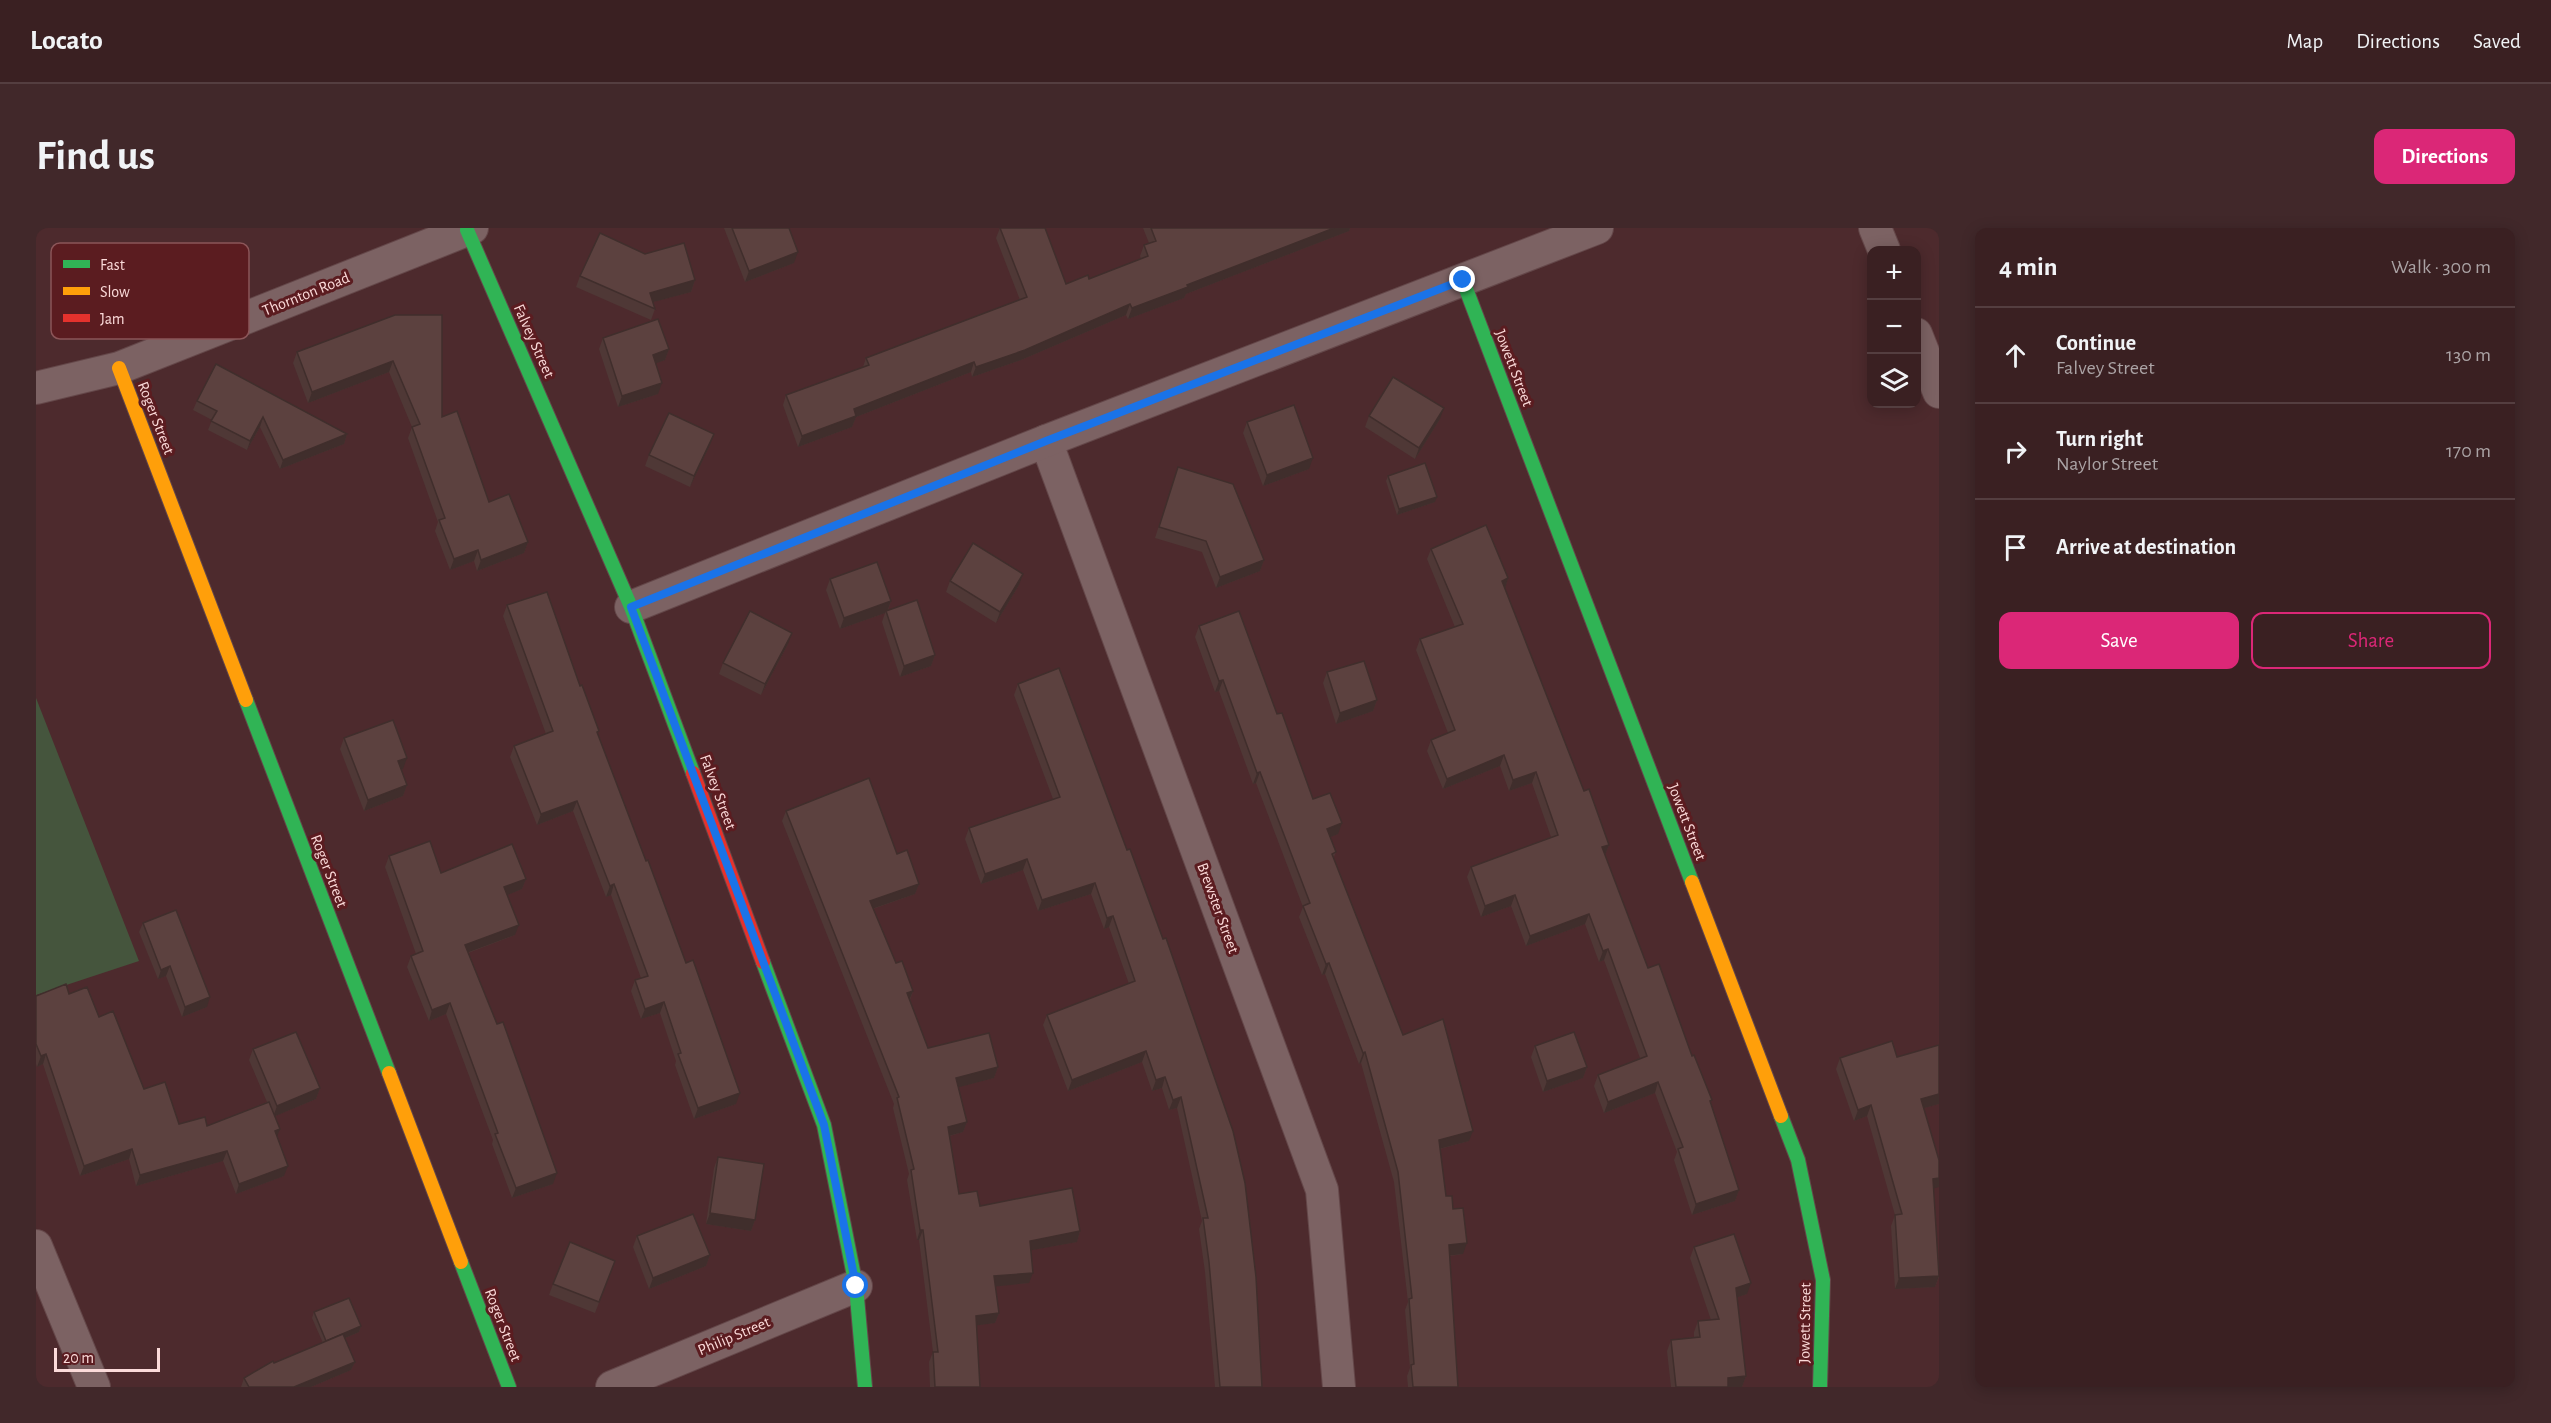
<!DOCTYPE html>
<meta charset="utf-8">
<style>
:root{--surface:#3a2022;--page:#41282a;--text:#f1f3f6;--muted:#aba3a5;--line:#543e40;--accent:#db2777}
body{margin:0;font-family:"Alegreya Sans",sans-serif;background:var(--page);color:var(--text)}
.controls{position:absolute;right:18px;top:18px;display:grid;overflow:hidden;border-radius:12px;box-shadow:0 3px 15px #0003}
.controls button{width:54px;height:54px;display:grid;place-items:center;padding:0;border:0;border-bottom:2px solid var(--line);background:var(--surface);color:var(--text);font:30px sans-serif}
.scale{position:absolute;left:18px;bottom:15px;width:106px;box-sizing:border-box;padding-left:6px;border:3px solid #fbdad9;border-top:0;font-size:16px;line-height:21px;white-space:nowrap;color:#fbdad9;-webkit-text-stroke:4px #5b1c20;paint-order:stroke}
.stop{position:absolute;width:18px;height:18px;margin:-14px;border:4px solid #1a73e8;border-radius:50%;background:#fff}
.stop.end{background:#1a73e8;border-color:#fff;box-shadow:0 2px 6px #0008}
.list{margin:0;padding:0;list-style:none}
h2{display:flex;justify-content:space-between;align-items:center;height:78px;margin:0;padding:0 24px;font-size:26px}
h2 small{font-size:20px;font-weight:400;color:var(--muted)}
.list li{display:grid;grid-template-columns:39px 1fr auto;gap:18px;align-items:center;box-sizing:border-box;height:96px;padding:0 24px;border-top:2px solid var(--line)}
.list b{display:block;font-size:22px;white-space:nowrap}
.list p{margin:0;font-size:20px;white-space:nowrap;color:var(--muted)}
.list em{font-size:20px;font-style:normal;color:var(--muted)}
.actions{display:flex;gap:12px;padding:18px 24px}
.actions a{flex:1;padding:14px 0;border:2px solid var(--accent);border-radius:12px;text-align:center;font-size:21px;color:var(--accent)}
.actions .main{background:var(--accent);color:#fff}
.icon{flex:none;width:33px;height:33px;fill:none;stroke:currentColor;stroke-width:2;stroke-linecap:round;stroke-linejoin:round}
.map{position:relative;flex:none;width:1903px;height:1159px;overflow:hidden;border-radius:12px}
header{display:flex;align-items:center;gap:36px;box-sizing:border-box;height:84px;padding:0 30px;background:var(--surface);border-bottom:2px solid var(--line)}
header strong{font-size:28px}
nav{display:flex;gap:33px;margin-inline-start:auto;font-size:21px}
.intro{display:flex;align-items:center;justify-content:space-between;box-sizing:border-box;height:144px;padding:0 36px}
h1{margin:0;font-size:42px}
.button{padding:15px 27px;border-radius:12px;background:var(--accent);color:#fff;font-size:21px;font-weight:700}
main{display:flex;gap:36px;padding:0 36px}
aside{flex:1;background:var(--surface);border-radius:12px;box-shadow:0 3px 15px #0003}
.map>svg:first-child{display:block}
.green{fill:#45553d}
.lines{fill:none;stroke-linecap:round;stroke-linejoin:round}
.street-casing{stroke:#644749;stroke-width:34}
.fast-casing{stroke:#644749;stroke-width:16}
.slow-casing{stroke:#644749;stroke-width:16}
.jam-casing{stroke:#644749;stroke-width:16}
.street{stroke:#7c6263;stroke-width:32}
.fast{stroke:#30b455;stroke-width:14}
.slow{stroke:#ff9f0a;stroke-width:14}
.jam{stroke:#e5322d;stroke-width:14}
.wall{fill:#4f3836}
.shaded-wall{fill:#402e2c}
.building{fill:#5c413f;stroke:#402e2c;stroke-width:1.5}
.route{stroke:#1a73e8;stroke-width:8}
.labels{text-anchor:middle;dominant-baseline:central;stroke-width:6;stroke-linejoin:round;paint-order:stroke}
.street-label{font-size:16px;fill:#fbdad9;stroke:#5b1c20}
.key{fill:#5b1c20;stroke:#8b5558;stroke-width:1.5}
.key-label{font-size:16px;fill:#fbdad9}
</style>
<header>
<strong>Locato</strong>
<nav><a>Map</a><a>Directions</a><a>Saved</a></nav>
</header>
<div class="intro"><h1>Find us</h1><a class="button">Directions</a></div>
<main>
<div class="map">
<svg width="1903" height="1159" viewBox="0 0 1903 1159">
<rect width="100%" height="100%" fill="#4d2a2d"/>
<!-- green -->
<polygon class="green" points="0,470 103,733 0,767"/>
<g class="lines">
<!-- street casing -->
<g class="street-casing">
<g id="street">
<polyline points="1839,0 1848,22"/>
<polyline points="1880,106 1903,164"/>
<polyline points="0,160 83,140 436,0"/>
<polyline points="1010,213 1286,962 1303,1159"/>
<polyline points="595,379 1010,213 1561,0"/>
<polyline points="0,1018 58,1159"/>
<polyline points="576,1159 820,1058"/>
</g>
</g>
<!-- fast casing -->
<g class="fast-casing">
<g id="fast">
<polyline points="431,2 595,379 657,545"/>
<polyline points="1427,53 1656,654"/>
<polyline points="210,472 353,845"/>
<polyline points="727,734 788,897 820,1058 829,1159"/>
<polyline points="1745,888 1762,932 1787,1052 1784,1159"/>
<polyline points="425,1034 473,1159"/>
</g>
</g>
<!-- slow casing -->
<g class="slow-casing">
<g id="slow">
<polyline points="83,140 210,472"/>
<polyline points="1656,654 1745,888"/>
<polyline points="353,845 425,1034"/>
</g>
</g>
<!-- jam casing -->
<g class="jam-casing">
<polyline id="jam" points="657,545 727,734"/>
</g>
<!-- street -->
<use href="#street" class="street"/>
<!-- fast -->
<use href="#fast" class="fast"/>
<!-- slow -->
<use href="#slow" class="slow"/>
<!-- jam -->
<use href="#jam" class="jam"/>
</g>
<!-- wall -->
<g class="wall">
<polygon points="688,0 753,0 758,35 709,54"/>
<polygon points="964,0 1009,0 1030,56 1053,51 1105,31 1104,28 1108,17 1113,15 1107,0 1314,0 1313,3 1150,66 1148,70 1092,91 1090,87 985,132 936,149 935,144 820,189 816,199 762,219 747,177 750,167 827,139 830,130 984,72 960,10"/>
<polygon points="544,48 659,52 655,64 617,74 619,81 615,92 540,59"/>
<polygon points="359,87 406,189 453,274 492,314 488,325 441,343 438,333 414,342 399,303 402,294 372,210 376,199 353,144 272,175 257,135 261,124"/>
<polygon points="567,110 633,121 629,132 620,135 622,166 582,179 563,121"/>
<polygon points="161,173 311,206 308,216 244,241 224,199 211,222 172,202 176,192 157,182"/>
<polygon points="1333,188 1404,191 1379,231 1329,199"/>
<polygon points="1211,194 1273,241 1227,258 1207,205"/>
<polygon points="678,206 674,217 654,259 609,238 613,227"/>
<polygon points="1142,239 1228,332 1224,343 1180,360 1166,324 1119,310"/>
<polygon points="1352,248 1399,274 1361,287 1350,253"/>
<polygon points="1395,321 1472,350 1469,360 1548,563 1573,617 1569,627 1612,740 1656,828 1675,875 1703,962 1699,973 1656,987 1638,932 1641,924 1619,865 1568,885 1558,858 1562,847 1604,830 1568,732 1563,734 1549,696 1490,718 1475,678 1445,689 1431,649 1435,639 1515,609 1496,555 1473,563 1464,538 1407,561 1391,523 1395,512 1412,505 1380,422 1384,411 1419,399 1391,331"/>
<polygon points="794,351 855,373 852,382 899,427 895,438 864,449 846,394 849,385 804,401 790,362"/>
<polygon points="914,353 983,357 960,395 910,364"/>
<polygon points="471,377 562,507 700,876 658,891 639,837 640,833 624,785 605,791 595,763 599,752 605,750 575,667 570,669 537,583 501,597 474,529 478,518 510,506 467,388"/>
<polygon points="1163,398 1241,486 1277,571 1302,606 1294,609 1300,624 1297,631 1367,807 1433,913 1404,921 1410,968 1417,981 1427,1026 1414,1028 1422,1159 1372,1159 1371,1148 1374,1140 1369,1082 1372,1074 1358,954 1325,835 1323,836 1289,746 1286,747 1263,689 1267,679 1220,555 1217,556 1183,463 1179,464 1159,409"/>
<polygon points="752,416 725,467 683,446 687,435"/>
<polygon points="1291,444 1341,472 1337,483 1300,496 1287,455"/>
<polygon points="982,456 1091,622 1226,1159 1179,1159 1169,1044 1163,1001 1166,993 1141,880 1133,882 1126,860 1116,863 1106,834 1032,863 1007,797 1011,787 1093,756 1073,699 1068,701 1055,666 1002,683 987,642 945,656 929,611 933,600 1017,571 978,467"/>
<polygon points="308,510 367,541 365,542 371,557 367,568 328,583 304,521"/>
<polygon points="750,583 861,626 883,656 879,666 837,681 860,735 877,763 874,772 892,820 962,839 958,850 922,859 931,894 927,904 914,908 923,966 944,978 1044,1003 1041,1014 995,1022 993,1055 959,1058 963,1085 959,1095 940,1097 944,1159 894,1159 893,1134 897,1124 883,1012 881,1012 871,952 873,946 857,880 858,876 746,593"/>
<polygon points="353,628 405,645 490,651 486,661 471,667 479,707 432,725 517,956 476,970 456,916 457,912 410,786 393,793 371,739 375,728 380,726 349,639"/>
<polygon points="107,695 171,779 146,789 130,748 122,751 103,704"/>
<polygon points="33,766 63,789 108,861 143,896 171,898 231,874 213,832 217,821 284,860 280,871 239,888 241,909 248,948 200,966 187,933 100,958 93,931 44,948 7,836 1,839 0,836 0,768"/>
<polygon points="1499,818 1551,839 1547,850 1507,864 1495,829"/>
<polygon points="1861,829 1903,876 1888,880 1897,961 1903,1049 1899,1059 1859,1061 1855,998 1859,987 1831,888 1818,893 1800,841 1804,830"/>
<polygon points="682,929 719,992 715,1003 670,996 678,940"/>
<polygon points="601,1008 674,1027 670,1038 613,1061 597,1019"/>
<polygon points="1658,1019 1711,1066 1701,1069 1710,1148 1706,1159 1635,1159 1631,1123 1635,1112 1658,1109 1658,1104 1662,1093 1675,1092 1654,1030"/>
<polygon points="579,1033 559,1085 513,1067 517,1056"/>
<polygon points="278,1084 325,1098 323,1104 309,1110 319,1134 315,1142 275,1159 205,1159 208,1150 238,1135 287,1115 276,1090"/>
</g>
<!-- shaded-wall -->
<g class="shaded-wall">
<polygon points="1298,0 1314,0 1313,3 1150,66 1148,70 1092,91 1096,80 1151,57"/>
<polygon points="762,24 758,35 709,54 713,43"/>
<polygon points="659,52 655,64 610,76 614,65"/>
<polygon points="1094,76 1090,87 985,132 936,149 940,139"/>
<polygon points="633,121 629,132 613,138 617,127"/>
<polygon points="357,133 353,144 272,175 276,164"/>
<polygon points="938,134 935,144 820,189 816,199 762,219 766,208 818,181"/>
<polygon points="626,155 622,166 582,179 586,168"/>
<polygon points="1408,180 1404,191 1379,231 1383,220"/>
<polygon points="227,189 224,199 211,222 214,213"/>
<polygon points="311,206 308,216 244,241 247,232"/>
<polygon points="678,206 674,217 654,259 658,248"/>
<polygon points="1277,230 1273,241 1227,258 1231,247"/>
<polygon points="1401,269 1399,274 1361,287 1363,281"/>
<polygon points="492,314 488,325 441,343 445,332"/>
<polygon points="442,322 438,333 414,342 418,331"/>
<polygon points="1228,332 1224,343 1180,360 1184,349"/>
<polygon points="987,346 983,357 960,395 964,384"/>
<polygon points="1472,350 1469,361 1466,353"/>
<polygon points="855,373 851,384 850,383 849,385 804,401 808,390"/>
<polygon points="756,405 752,416 725,467 729,456"/>
<polygon points="899,427 895,438 864,449 868,438"/>
<polygon points="1187,452 1183,463 1179,464 1183,453"/>
<polygon points="1341,472 1337,483 1300,496 1304,485"/>
<polygon points="1468,527 1464,538 1407,561 1411,551"/>
<polygon points="371,530 367,541 358,544 362,533"/>
<polygon points="1224,544 1220,555 1217,556 1221,545"/>
<polygon points="1500,544 1496,555 1473,563 1477,552"/>
<polygon points="371,557 367,568 328,583 332,572"/>
<polygon points="541,573 537,583 501,597 505,586"/>
<polygon points="1306,595 1302,606 1287,612 1291,601"/>
<polygon points="1573,617 1569,627 1566,619"/>
<polygon points="991,631 987,642 945,656 949,646"/>
<polygon points="490,651 486,661 464,670 468,659"/>
<polygon points="1059,655 1055,666 1002,683 1006,672"/>
<polygon points="578,656 575,667 570,669 574,658"/>
<polygon points="883,656 879,666 830,683 834,673"/>
<polygon points="1479,667 1475,678 1445,689 1449,678"/>
<polygon points="1553,686 1549,696 1490,718 1494,708"/>
<polygon points="1077,688 1073,699 1068,701 1071,690"/>
<polygon points="483,697 479,707 425,727 429,717"/>
<polygon points="1572,721 1568,732 1563,734 1567,723"/>
<polygon points="1293,735 1289,746 1286,747 1290,736"/>
<polygon points="134,738 130,748 122,751 125,742"/>
<polygon points="877,763 873,773 871,765"/>
<polygon points="174,769 171,779 146,789 149,779"/>
<polygon points="628,774 624,785 605,791 609,781"/>
<polygon points="414,775 410,786 393,793 396,782"/>
<polygon points="1110,823 1106,834 1032,863 1036,852"/>
<polygon points="1329,824 1325,835 1323,836 1327,825"/>
<polygon points="10,826 7,836 1,839 5,828"/>
<polygon points="962,839 958,850 916,861 920,850"/>
<polygon points="1551,839 1547,850 1507,864 1511,853"/>
<polygon points="1129,849 1126,860 1116,863 1120,852"/>
<polygon points="1622,854 1619,865 1568,885 1572,874"/>
<polygon points="284,860 280,871 237,889 241,878"/>
<polygon points="704,865 700,876 658,891 662,880"/>
<polygon points="1903,866 1903,876 1881,882 1885,871"/>
<polygon points="1145,869 1141,880 1133,882 1137,872"/>
<polygon points="1835,877 1831,888 1818,893 1822,882"/>
<polygon points="931,894 927,904 909,909 912,899"/>
<polygon points="244,901 240,911 239,903"/>
<polygon points="1437,903 1433,913 1399,922 1403,912"/>
<polygon points="96,921 93,931 44,948 48,938"/>
<polygon points="191,923 187,933 100,958 104,947"/>
<polygon points="252,938 248,948 200,966 203,956"/>
<polygon points="521,945 517,956 476,970 480,960"/>
<polygon points="1903,950 1903,959 1893,962 1897,951"/>
<polygon points="1703,962 1699,973 1656,987 1660,976"/>
<polygon points="674,985 719,992 715,1003 670,996"/>
<polygon points="884,1002 887,1002 883,1012 881,1012"/>
<polygon points="1044,1003 1041,1014 991,1023 994,1013"/>
<polygon points="1431,1015 1427,1026 1409,1028 1413,1017"/>
<polygon points="674,1027 670,1038 613,1061 617,1050"/>
<polygon points="997,1045 993,1055 954,1059 958,1048"/>
<polygon points="1903,1048 1899,1059 1859,1061 1863,1050"/>
<polygon points="1715,1055 1711,1066 1696,1071 1700,1060"/>
<polygon points="963,1085 959,1095 936,1098 940,1088"/>
<polygon points="325,1098 323,1104 288,1119 290,1113"/>
<polygon points="319,1134 315,1142 275,1159 258,1159"/>
<polygon points="1710,1148 1706,1159 1688,1159 1692,1150"/>
</g>
<!-- building -->
<g class="building">
<polygon points="696,0 753,0 762,24 713,43"/>
<polygon points="964,0 1009,0 1030,56 1052,47 1053,51 1112,28 1108,17 1120,13 1115,0 1298,0 1151,57 1152,59 1096,80 1094,76 989,122 940,139 938,134 818,181 820,188 766,208 750,167 833,137 830,130 991,69"/>
<polygon points="564,5 609,26 648,15 659,52 614,65 619,81 544,48"/>
<polygon points="359,87 406,87 406,189 421,183 453,274 473,266 492,314 445,332 442,322 418,331 403,292 409,290 376,199 384,196 357,133 276,164 261,124"/>
<polygon points="622,91 633,121 617,127 626,155 586,168 567,110"/>
<polygon points="180,136 311,206 247,232 227,189 214,213 175,193 181,183 161,173"/>
<polygon points="1357,149 1408,180 1383,220 1333,188"/>
<polygon points="1258,177 1277,230 1231,247 1211,194"/>
<polygon points="633,185 678,206 658,248 613,227"/>
<polygon points="1389,235 1401,269 1363,281 1352,248"/>
<polygon points="1142,239 1197,256 1228,332 1184,349 1170,313 1123,299"/>
<polygon points="1450,297 1472,350 1466,353 1548,563 1553,561 1573,617 1566,619 1612,740 1623,736 1656,828 1658,827 1676,872 1674,873 1703,962 1660,976 1642,921 1647,919 1622,854 1572,874 1562,847 1611,828 1572,721 1567,723 1553,686 1494,708 1479,667 1449,678 1435,639 1522,607 1500,544 1477,552 1468,527 1411,551 1395,512 1419,502 1384,411 1427,396 1395,321"/>
<polygon points="937,315 987,346 964,384 914,353"/>
<polygon points="841,334 855,373 808,390 794,351"/>
<polygon points="511,364 544,458 546,457 563,503 561,504 610,633 612,632 650,735 657,732 704,865 662,880 642,826 645,825 628,774 609,781 599,752 612,748 578,656 574,658 541,573 505,586 478,518 517,503 471,377"/>
<polygon points="881,372 899,427 868,438 850,383"/>
<polygon points="714,383 756,405 729,456 687,435"/>
<polygon points="1203,383 1241,486 1246,485 1277,571 1294,565 1306,595 1291,601 1300,624 1296,626 1367,807 1407,791 1437,903 1403,912 1410,968 1416,968 1417,981 1427,980 1431,1015 1413,1017 1422,1159 1377,1159 1375,1137 1378,1136 1373,1071 1376,1070 1362,944 1329,824 1327,825 1293,735 1290,736 1267,678 1274,675 1224,544 1221,545 1187,452 1183,453 1163,398"/>
<polygon points="1328,433 1341,472 1304,485 1291,444"/>
<polygon points="1023,440 1091,622 1094,621 1127,711 1130,710 1197,903 1209,955 1220,1049 1226,1159 1184,1159 1173,1034 1167,990 1172,990 1145,869 1137,872 1129,849 1120,852 1110,823 1036,852 1011,787 1099,753 1077,688 1071,690 1059,655 1006,672 991,631 949,646 933,600 1024,569 982,456"/>
<polygon points="357,492 371,530 362,533 371,557 332,572 308,510"/>
<polygon points="833,550 861,626 871,622 883,656 834,673 860,735 866,733 877,763 871,765 892,820 953,805 962,839 920,850 931,894 912,899 923,966 941,963 944,978 1036,960 1044,1003 994,1013 997,1045 958,1048 963,1085 940,1088 944,1159 899,1159 897,1124 902,1124 887,1002 884,1002 875,942 878,941 861,870 863,869 750,583"/>
<polygon points="394,613 405,645 476,616 490,651 468,659 483,697 429,717 461,796 467,794 521,945 480,960 459,906 462,905 414,775 396,782 375,728 387,723 353,628"/>
<polygon points="140,682 174,769 149,779 134,738 125,742 107,695"/>
<polygon points="30,756 33,766 51,759 63,789 77,783 108,861 129,854 143,896 169,889 171,898 233,874 244,901 239,903 252,938 203,956 191,923 104,947 96,921 48,938 10,826 5,828 0,816 0,768"/>
<polygon points="260,804 284,860 241,878 217,821"/>
<polygon points="1538,804 1551,839 1511,853 1499,818"/>
<polygon points="1856,813 1861,829 1903,817 1903,866 1885,871 1903,932 1903,950 1897,951 1903,1048 1863,1050 1859,987 1866,986 1835,877 1822,882 1804,830"/>
<polygon points="682,929 728,936 719,992 674,985"/>
<polygon points="657,986 674,1027 617,1050 601,1008"/>
<polygon points="1698,1006 1715,1055 1700,1060 1710,1148 1692,1150 1692,1159 1640,1159 1635,1112 1664,1109 1662,1093 1683,1091 1658,1019"/>
<polygon points="534,1014 579,1033 563,1074 517,1056"/>
<polygon points="313,1070 325,1098 290,1113 278,1084"/>
<polygon points="307,1106 319,1134 258,1159 213,1159 208,1150 237,1133 238,1135"/>
</g>
<g class="lines">
<!-- route -->
<polyline class="route" points="820,1058 788,897 595,379 1010,213 1427,52"/>
</g>
<g class="labels">
<!-- street labels -->
<g class="street-label">
<text transform="translate(270 66) rotate(-22)">Thornton Road</text>
<text transform="translate(498 113) rotate(66)">Falvey Street</text>
<text transform="translate(1478 140) rotate(69)">Jowett Street</text>
<text transform="translate(120 190) rotate(69)">Roger Street</text>
<text transform="translate(682 564) rotate(70)">Falvey Street</text>
<text transform="translate(1651 594) rotate(69)">Jowett Street</text>
<text transform="translate(293 643) rotate(69)">Roger Street</text>
<text transform="translate(1182 680) rotate(70)">Brewster Street</text>
<text transform="translate(1769 1095) rotate(-89)">Jowett Street</text>
<text transform="translate(467 1097) rotate(69)">Roger Street</text>
<text transform="translate(698 1108) rotate(-23)">Philip Street</text>
</g>
</g>
<!-- legend -->
<rect x="15" y="15" width="198" height="96" rx="9" class="key"/>
<rect x="27" y="32" width="27" height="8" fill="#30b455"/>
<rect x="27" y="59" width="27" height="8" fill="#ff9f0a"/>
<rect x="27" y="86" width="27" height="8" fill="#e5322d"/>
<g class="key-label">
<text x="64" y="42">Fast</text>
<text x="64" y="69">Slow</text>
<text x="64" y="96">Jam</text>
</g>
</svg>
<div class="controls">
<button>+</button>
<button>−</button>
<button><svg class="icon" aria-label="layers" viewBox="0 0 24 24"><path d="M12 4l9 5-9 5-9-5zM3 14l9 5 9-5"/></svg></button>
</div>
<div class="scale">20 m</div>
<div class="stop" style="left:820px;top:1058px"></div>
<div class="stop end" style="left:1427px;top:52px"></div>
</div>
<aside>
<h2>4 min<small>Walk · 300 m</small></h2>
<ul class="list">
<li><svg class="icon" aria-label="ahead" viewBox="0 0 24 24"><path d="M12 20V5M6 11l6-6 6 6"/></svg><div><b>Continue</b><p>Falvey Street</p></div><em>130 m</em></li>
<li><svg class="icon" aria-label="right" viewBox="0 0 24 24"><path d="M7 20v-9h11M14 6l5 5-5 5"/></svg><div><b>Turn right</b><p>Naylor Street</p></div><em>170 m</em></li>
<li><svg class="icon" aria-label="arrive" viewBox="0 0 24 24"><path d="M6 21V4h12l-3 4 3 4H6"/></svg><div><b>Arrive at destination</b></div></li>
</ul>
<div class="actions"><a class="main">Save</a><a>Share</a></div>
</aside>
</main>
